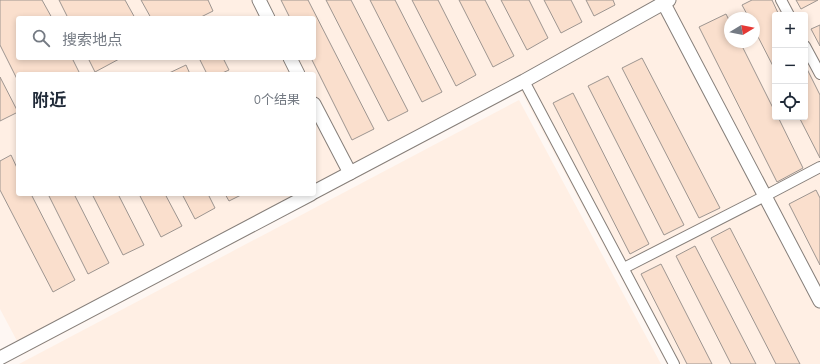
<!DOCTYPE html>
<html lang="zh">
<meta charset="utf-8">
<style>
:root{--surface:#fff;--page:#f2f2f3;--text:#1f2937;--muted:#747a83;--line:#e0e1e3}
body{margin:0;font-family:Ubuntu,"Noto Sans SC",sans-serif;background:var(--page);color:var(--text)}
.controls{position:absolute;right:12px;top:12px;display:grid;overflow:hidden;border-radius:4px;box-shadow:0 2px 6px #0003}
.controls button{width:36px;height:36px;display:grid;place-items:center;padding:0;border:0;border-bottom:1px solid var(--line);background:var(--surface);color:var(--text);font:20px sans-serif}
.compass{position:absolute;left:724px;top:12px;width:36px;height:36px;border-radius:50%;background:var(--surface);box-shadow:0 2px 6px #0003;rotate:80deg}
.list{margin:0;padding:0;list-style:none}
h2{display:flex;justify-content:space-between;align-items:center;height:52px;margin:0;padding:0 16px;font-size:17px}
h2 small{font-size:13px;font-weight:400;color:var(--muted)}
.icon{flex:none;width:22px;height:22px;fill:none;stroke:currentColor;stroke-width:2;stroke-linecap:round;stroke-linejoin:round}
.map{position:relative;flex:none;width:820px;height:364px;overflow:hidden}
.search{position:absolute;background:var(--surface);box-shadow:0 2px 6px #0003;left:16px;top:16px;width:300px;height:44px;display:flex;align-items:center;gap:10px;box-sizing:border-box;padding:0 14px;border-radius:4px;color:var(--muted);font-size:15px}
.panel{position:absolute;background:var(--surface);box-shadow:0 2px 6px #0003;left:16px;top:72px;width:300px;height:124px;border-radius:4px}
.map>svg:first-child{display:block}
.built{fill:#ffefe4;fill-rule:evenodd}
.building{fill:#fadfcd;stroke:#9d9590}
.lines{fill:none;stroke-linecap:round;stroke-linejoin:round}
.minor-casing{stroke:#867f7a;stroke-width:12}
.tertiary-casing{stroke:#867f7a;stroke-width:15}
.minor{stroke:#fff;stroke-width:10}
.tertiary{stroke:#fff;stroke-width:13}
</style>
<div class="map">
<svg width="820" height="364" viewBox="0 0 820 364">
<rect width="100%" height="100%" fill="#fef7f3"/>
<!-- built -->
<g class="built">
<path d="M0,0H820V364H667L521,91L24,354L0,309ZM775,15H805V117H775ZM18,18H314V58H18ZM730,18H754V42H730ZM18,74H314V194H18Z"/>
<polygon points="519,100 661,364 19,364"/>
</g>
<!-- building -->
<g class="building">
<polygon points="0,0 42,0 52,18 18,18 18,58 72,58 80,74 18,74 18,81 0,45"/>
<polygon points="59,0 125,0 135,18 68,18"/>
<polygon points="141,0 208,0 213,11 199,18 151,18"/>
<polygon points="281,0 308,0 374,129 352,140 311,58 314,58 314,18 290,18"/>
<polygon points="326,0 351,0 408,111 388,121"/>
<polygon points="370,0 395,0 442,92 422,102"/>
<polygon points="412,0 438,0 476,75 456,86"/>
<polygon points="459,0 485,0 514,56 493,67"/>
<polygon points="501,0 529,0 548,38 527,50"/>
<polygon points="544,0 571,0 582,22 561,33"/>
<polygon points="586,0 613,0 615,5 594,16"/>
<polygon points="752,0 772,0 779,15 775,15 775,70 754,29 754,18 749,18 742,5"/>
<polygon points="796,0 818,0 801,9"/>
<polygon points="726,14 730,22 730,42 740,42 775,112 775,117 778,117 803,168 777,182 699,27"/>
<polygon points="820,25 820,46 811,29"/>
<polygon points="88,58 121,58 95,72"/>
<polygon points="204,58 223,58 229,70 220,74 207,74 200,60"/>
<polygon points="642,58 720,208 699,218 622,68"/>
<polygon points="186,65 190,74 167,74"/>
<polygon points="805,65 820,95 820,158 799,117 805,117"/>
<polygon points="608,76 684,225 664,235 588,86"/>
<polygon points="0,77 18,112 0,121"/>
<polygon points="573,93 649,244 630,254 553,103"/>
<polygon points="11,155 18,170 18,194 31,194 75,280 53,292 0,190 0,161"/>
<polygon points="816,190 820,198 820,265 789,204"/>
<polygon points="48,194 74,194 109,263 88,274"/>
<polygon points="92,194 118,194 144,245 123,255"/>
<polygon points="139,194 165,194 182,226 161,237"/>
<polygon points="182,194 208,194 215,208 195,219"/>
<polygon points="225,194 243,194 229,201"/>
<polygon points="730,228 800,364 776,364 711,238"/>
<polygon points="695,246 756,364 731,364 676,256"/>
<polygon points="661,264 712,364 687,364 641,274"/>
</g>
<g class="lines">
<!-- minor casing -->
<g class="minor-casing">
<g id="minor">
<polyline points="781,0 789,15"/>
<polyline points="805,46 820,74"/>
<polyline points="524,81 674,364"/>
<polyline points="624,268 765,196 820,167"/>
</g>
</g>
<!-- tertiary casing -->
<g class="tertiary-casing">
<g id="tertiary">
<polyline points="259,0 268,18"/>
<polyline points="662,0 820,301"/>
<polyline points="290,58 298,74"/>
<polyline points="314,104 350,173"/>
<polyline points="314,192 524,81 669,0"/>
<polyline points="0,358 311,194"/>
</g>
</g>
<!-- minor -->
<use href="#minor" class="minor"/>
<!-- tertiary -->
<use href="#tertiary" class="tertiary"/>
</g>
</svg>
<div class="controls">
<button>+</button>
<button>−</button>
<button><svg class="icon" aria-label="locate" viewBox="0 0 24 24"><circle cx="12" cy="12" r="6"/><path d="M12 2v4M12 18v4M2 12h4M18 12h4"/></svg></button>
</div>
<svg class="compass" viewBox="-18 -18 36 36"><path d="M0-13l5 13h-10z" fill="#e53935"/><path d="M0 13l5-13h-10z" fill="#747a83"/></svg>
<div class="search"><svg class="icon" aria-label="search" viewBox="0 0 24 24"><circle cx="10" cy="10" r="6"/><path d="M15 15l6 6"/></svg>搜索地点</div>
<section class="panel">
<h2>附近<small>0个结果</small></h2>
<ul class="list">
</ul>
</section>
</div>
